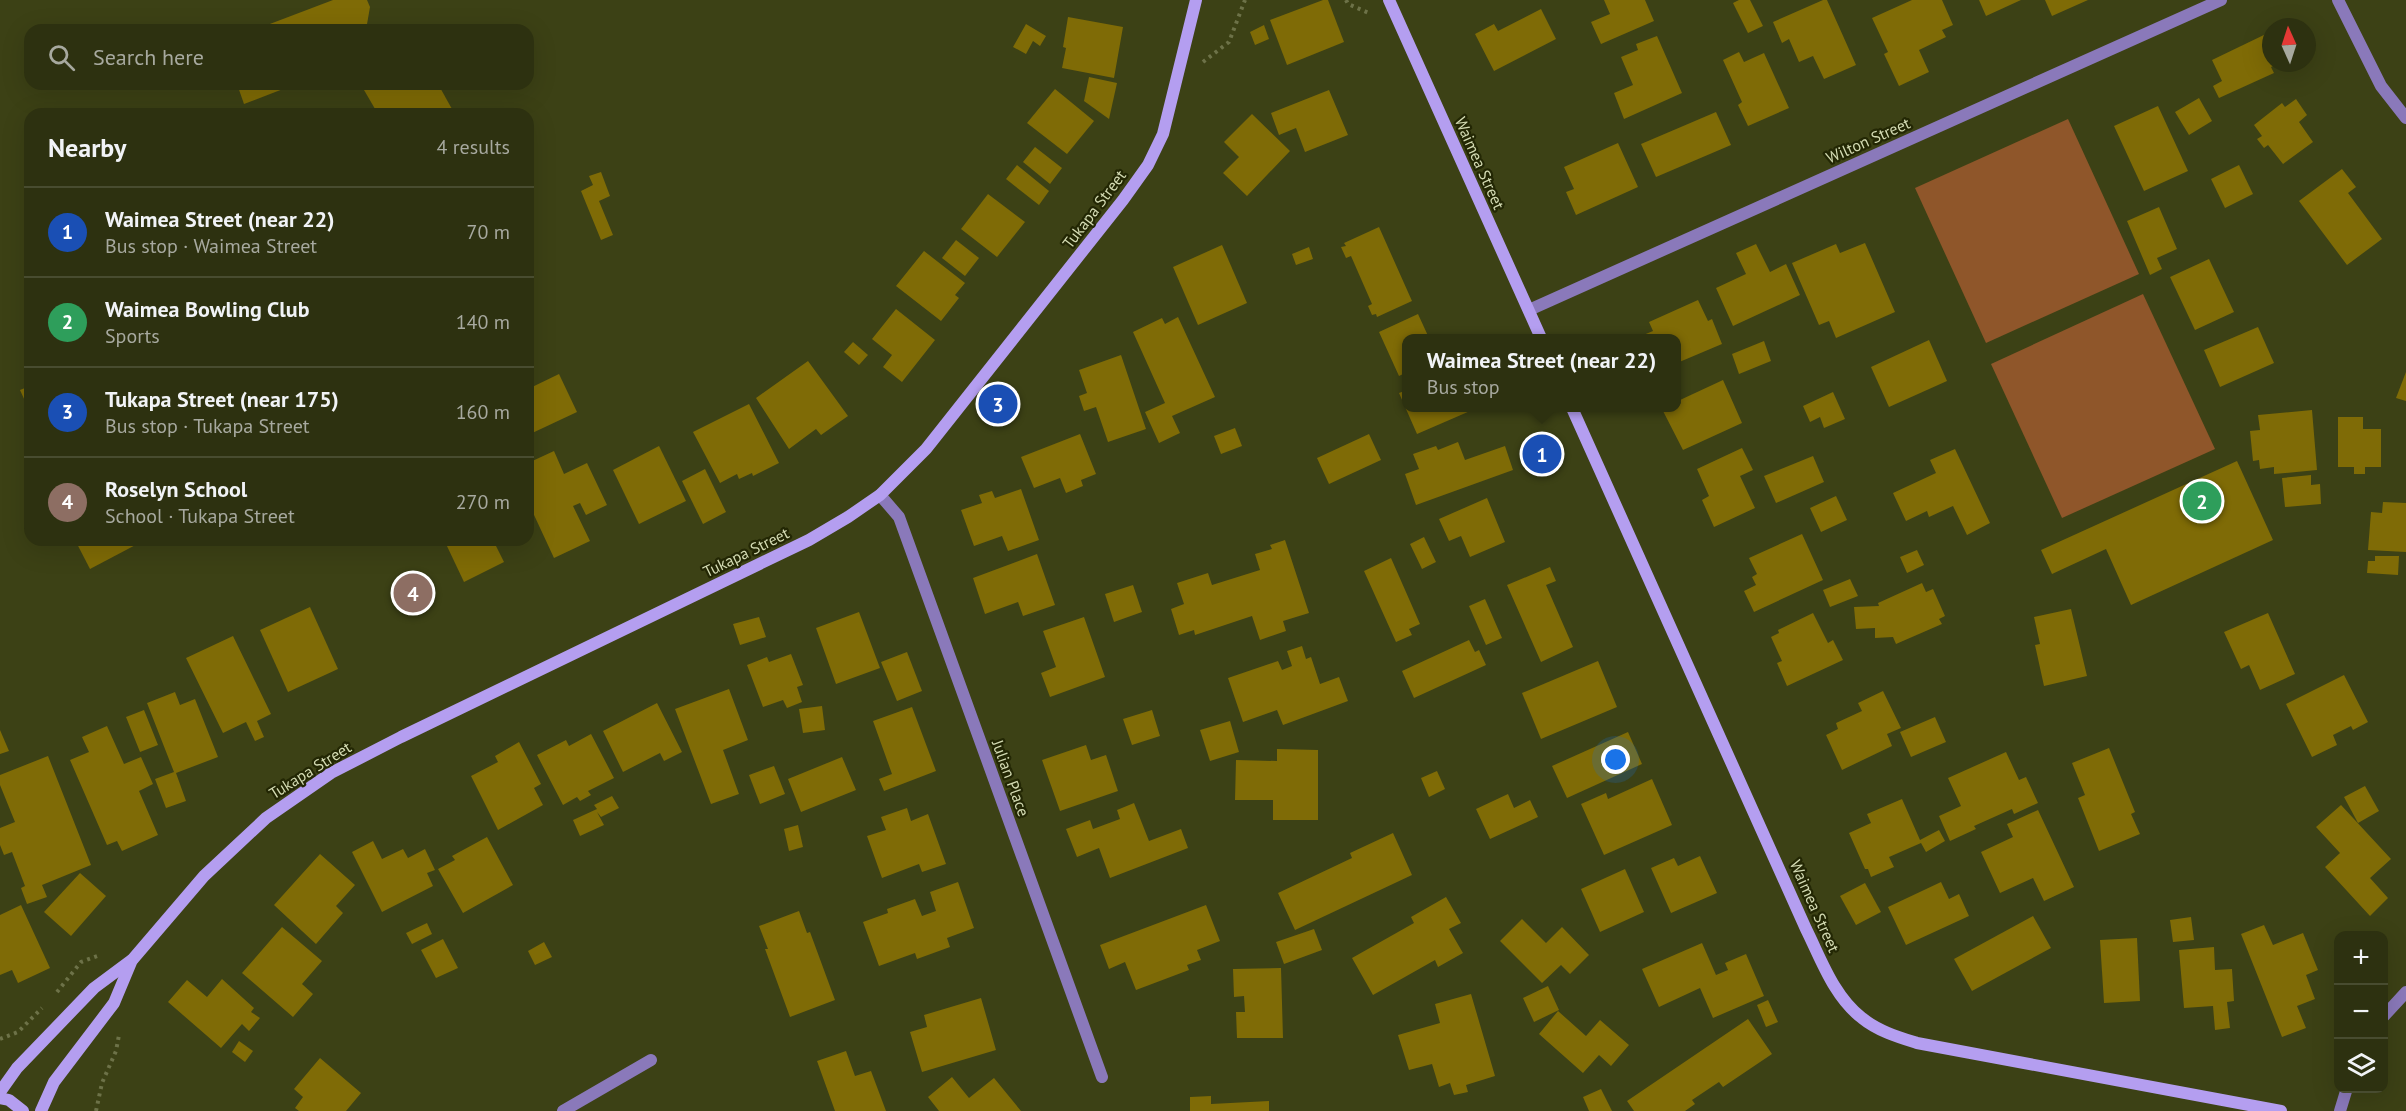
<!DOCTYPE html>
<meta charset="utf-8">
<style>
:root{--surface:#2d3110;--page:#393d1e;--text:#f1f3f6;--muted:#a7a99f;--line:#484c30;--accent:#95b2f1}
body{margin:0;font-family:"PT Sans",sans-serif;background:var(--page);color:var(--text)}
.controls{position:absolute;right:18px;bottom:18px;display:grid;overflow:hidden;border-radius:12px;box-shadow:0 6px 24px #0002}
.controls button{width:54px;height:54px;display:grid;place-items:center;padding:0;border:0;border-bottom:2px solid var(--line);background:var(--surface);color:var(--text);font:30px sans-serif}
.compass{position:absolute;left:2262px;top:18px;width:54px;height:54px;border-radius:50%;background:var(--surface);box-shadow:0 6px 24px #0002;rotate:357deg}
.you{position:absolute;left:1616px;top:760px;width:21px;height:21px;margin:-15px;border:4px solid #fff;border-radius:50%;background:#1a73e8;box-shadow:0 0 0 9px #1a73e833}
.badge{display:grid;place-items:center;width:39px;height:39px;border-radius:50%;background:var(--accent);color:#fff;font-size:20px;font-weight:700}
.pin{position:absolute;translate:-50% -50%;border:3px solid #fff;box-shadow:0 2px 6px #0006}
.popup{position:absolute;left:1402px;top:334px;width:279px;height:78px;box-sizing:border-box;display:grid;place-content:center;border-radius:12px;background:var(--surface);filter:drop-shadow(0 2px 4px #0005);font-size:20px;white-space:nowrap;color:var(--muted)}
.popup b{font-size:22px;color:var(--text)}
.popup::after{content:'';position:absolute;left:50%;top:100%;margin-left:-12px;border:12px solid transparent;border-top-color:var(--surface)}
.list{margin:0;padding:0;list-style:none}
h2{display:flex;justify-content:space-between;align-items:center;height:78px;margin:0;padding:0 24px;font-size:26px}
h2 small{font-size:20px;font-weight:400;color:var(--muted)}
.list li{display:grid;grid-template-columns:39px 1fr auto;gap:18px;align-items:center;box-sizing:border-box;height:90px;padding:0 24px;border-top:2px solid var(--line)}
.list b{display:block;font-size:22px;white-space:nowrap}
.list p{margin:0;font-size:20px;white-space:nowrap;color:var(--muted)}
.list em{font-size:20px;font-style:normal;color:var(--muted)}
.icon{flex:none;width:33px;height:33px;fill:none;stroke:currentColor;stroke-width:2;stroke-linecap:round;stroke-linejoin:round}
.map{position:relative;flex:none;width:2406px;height:1111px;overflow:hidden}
.search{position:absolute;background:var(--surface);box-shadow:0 6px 24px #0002;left:24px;top:24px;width:510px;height:66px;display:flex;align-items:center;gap:15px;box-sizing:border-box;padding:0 21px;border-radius:18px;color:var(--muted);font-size:22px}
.panel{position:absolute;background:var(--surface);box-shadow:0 6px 24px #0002;left:24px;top:108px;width:510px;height:438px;border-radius:18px}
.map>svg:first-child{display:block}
.green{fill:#8f562a}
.building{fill:#7f6b06}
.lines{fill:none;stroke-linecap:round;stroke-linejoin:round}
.path{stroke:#6d7248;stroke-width:4;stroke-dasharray:3 4.5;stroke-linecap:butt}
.service{stroke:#8a79ba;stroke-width:12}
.minor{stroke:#8a79ba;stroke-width:12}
.secondary{stroke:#b49ef0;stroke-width:12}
.labels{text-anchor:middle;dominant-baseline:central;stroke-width:4.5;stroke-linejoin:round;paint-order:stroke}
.street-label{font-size:16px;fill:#d4dbb3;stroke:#232704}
</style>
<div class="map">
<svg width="2406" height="1111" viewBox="0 0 2406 1111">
<rect width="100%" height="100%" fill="#3c4115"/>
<!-- green -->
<g class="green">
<polygon points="2068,119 2139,274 1986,343 1915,188"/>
<polygon points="2143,294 2215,449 2062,518 1991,364"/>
</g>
<!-- building -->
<g class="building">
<polygon points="333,0 367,0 370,7 366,30 254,30"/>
<polygon points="1323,0 1328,0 1344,42 1287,65 1270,20"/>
<polygon points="1604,0 1645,0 1654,21 1601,44 1591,22 1610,14"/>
<polygon points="1739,0 1750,0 1763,26 1748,33 1733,3"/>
<polygon points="1823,0 1827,0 1856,65 1824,79 1813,56 1799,62 1789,39 1782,43 1773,22"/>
<polygon points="1912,0 1942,0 1953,25 1942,30 1946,37 1919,50 1929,72 1899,86 1884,54 1888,52 1872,18"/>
<polygon points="1979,0 2021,0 1986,16"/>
<polygon points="2045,0 2088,0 2052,16"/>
<polygon points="1541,9 1556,39 1494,71 1475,34 1494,24 1498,31"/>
<polygon points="1068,17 1123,27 1114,78 1062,68 1066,48 1063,47"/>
<polygon points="1026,24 1046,36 1040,46 1033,41 1026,54 1013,47"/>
<polygon points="1264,25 1269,39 1255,45 1250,32"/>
<polygon points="2268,33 2271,39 2271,63 2279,63 2271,67 2274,73 2219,98 2213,86 2222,81 2212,60"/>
<polygon points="1657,36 1682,93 1624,119 1614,93 1633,85 1621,57 1638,50 1636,44"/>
<polygon points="1739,52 1744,62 1764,53 1789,108 1748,126 1738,105 1742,102 1723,60"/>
<polygon points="1089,77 1117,83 1109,119 1084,101"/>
<polygon points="237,84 296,84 244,104"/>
<polygon points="375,84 438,84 452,109 444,114 378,114 364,90"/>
<polygon points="1055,89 1094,121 1067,154 1027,123"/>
<polygon points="1329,90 1348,135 1305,152 1296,128 1279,135 1271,113"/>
<polygon points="2199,98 2212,121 2189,135 2175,112"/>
<polygon points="2296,99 2307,115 2299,122 2313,142 2283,164 2268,145 2264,148 2257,139 2262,136 2254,125 2282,103 2285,107"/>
<polygon points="2158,106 2188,171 2144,191 2114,126"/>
<polygon points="1716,112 1731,145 1656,177 1641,144"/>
<polygon points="1252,114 1290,151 1247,196 1223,173 1239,157 1224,142"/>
<polygon points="1618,143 1638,187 1576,215 1566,192 1574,189 1564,167"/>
<polygon points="1035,147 1062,168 1050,184 1023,162"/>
<polygon points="1017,165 1049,191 1039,205 1006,179"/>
<polygon points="2239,165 2253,194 2225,208 2211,179"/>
<polygon points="2342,169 2356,187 2348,193 2382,239 2347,265 2299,201"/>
<polygon points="601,172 610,196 599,201 613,235 601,240 581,191 593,185 589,176"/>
<polygon points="988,194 1025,222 997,257 961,229"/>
<polygon points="2159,207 2177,249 2157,258 2162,269 2150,275 2127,221"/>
<polygon points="1379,227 1412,301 1377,317 1376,314 1372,315 1368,306 1372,304 1351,256 1346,258 1341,247 1346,246 1344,243"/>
<polygon points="956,240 979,258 965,276 942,258"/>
<polygon points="1865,243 1895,312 1836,338 1829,321 1819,325 1792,263 1836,244 1840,253"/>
<polygon points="1756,244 1770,272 1786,264 1800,295 1733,326 1716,288 1746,274 1736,253"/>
<polygon points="1222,245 1247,303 1198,325 1173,267"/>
<polygon points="1309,247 1313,259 1296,265 1292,254"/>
<polygon points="924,251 965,283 955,295 959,298 941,321 896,286"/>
<polygon points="2209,259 2234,312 2195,330 2170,277"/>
<polygon points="1698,300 1708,321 1712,319 1722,344 1677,363 1677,338 1636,338 1653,331 1649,322"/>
<polygon points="896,309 935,340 902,382 883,367 892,355 872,339"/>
<polygon points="1418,314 1429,338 1407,338 1407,372 1399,376 1379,332"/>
<polygon points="1178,317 1215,397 1172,416 1180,433 1159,443 1145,412 1165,403 1133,332 1162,318 1165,324"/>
<polygon points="2258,327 2274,363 2220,387 2204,350"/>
<polygon points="1929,340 1947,381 1889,407 1871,367"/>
<polygon points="1764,341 1771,361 1739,374 1732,354"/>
<polygon points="853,342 868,355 859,365 844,352"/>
<polygon points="1121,355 1146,429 1108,442 1096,407 1084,411 1079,396 1087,393 1079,370"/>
<polygon points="808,361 848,416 821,435 816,429 789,449 756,398"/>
<polygon points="2406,372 2406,401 2396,398"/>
<polygon points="559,374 577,412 528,435 528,389"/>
<polygon points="1723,380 1742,423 1683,450 1663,411 1677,408 1681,403 1680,400"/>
<polygon points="30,386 30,412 20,390"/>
<polygon points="1407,390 1407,408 1477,408 1417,434 1399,393"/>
<polygon points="1833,392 1845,419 1824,428 1820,417 1810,422 1803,406"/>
<polygon points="749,404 779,463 753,476 752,473 739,479 737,474 720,483 693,432"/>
<polygon points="2312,410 2317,470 2274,474 2274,467 2260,469 2259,460 2253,461 2250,431 2260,430 2258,415"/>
<polygon points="2338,417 2363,417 2363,429 2381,429 2381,467 2365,467 2365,474 2354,474 2354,467 2338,467"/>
<polygon points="1235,428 1242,446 1221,454 1214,436"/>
<polygon points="1080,434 1096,474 1081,480 1083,486 1066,493 1060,478 1034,488 1021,457"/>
<polygon points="1369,434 1381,460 1329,484 1317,458"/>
<polygon points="1458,442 1465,460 1505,446 1513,470 1416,505 1405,474 1419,469 1413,454 1436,446 1438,450"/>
<polygon points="659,446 686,501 639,524 613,470"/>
<polygon points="1742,448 1753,470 1740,476 1755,508 1714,527 1702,500 1709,496 1697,469"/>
<polygon points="1955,449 1990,523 1967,535 1953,506 1929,517 1927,511 1906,521 1893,493 1936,473 1930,460"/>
<polygon points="554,451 564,474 587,463 607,505 586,515 580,503 573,506 590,541 554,558 528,502 528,463"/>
<polygon points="1813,456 1824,482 1776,503 1764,476"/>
<polygon points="2237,461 2273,540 2131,605 2106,549 2052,574 2041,550"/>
<polygon points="705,469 726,512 703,524 682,481"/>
<polygon points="2311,475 2311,485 2320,484 2321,504 2285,507 2282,478"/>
<polygon points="1021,489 1039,540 1008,551 1002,536 974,546 961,510 982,503 979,495 992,491 995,498"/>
<polygon points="1836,496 1847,520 1821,532 1810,508"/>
<polygon points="1487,498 1505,542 1470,557 1461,536 1449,541 1439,519"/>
<polygon points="2383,502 2406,503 2406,552 2368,550 2371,512 2382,513"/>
<polygon points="1802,534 1823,580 1754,612 1744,591 1756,585 1752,577 1757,574 1749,558"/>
<polygon points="1424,537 1436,562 1422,569 1410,544"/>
<polygon points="75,540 145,540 90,569"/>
<polygon points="454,540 493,540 504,562 464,582 446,544"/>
<polygon points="1285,540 1309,613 1283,621 1286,631 1260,640 1252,616 1195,635 1194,630 1179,635 1171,609 1184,604 1177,583 1208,573 1212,585 1260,570 1255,554 1272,549 1270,545"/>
<polygon points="1917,550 1924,565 1907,573 1900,557"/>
<polygon points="1037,554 1055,605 1023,616 1018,602 985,614 973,578"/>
<polygon points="2375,556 2399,556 2398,575 2367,573 2368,561 2375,561"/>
<polygon points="1391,558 1420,624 1409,629 1412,635 1396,642 1364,571"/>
<polygon points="1550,567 1556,581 1546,585 1573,647 1541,662 1507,585"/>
<polygon points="1850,579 1858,596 1830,607 1823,590"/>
<polygon points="1922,583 1926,592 1933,589 1945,616 1939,619 1942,624 1896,644 1893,637 1875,638 1875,628 1856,629 1854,607 1879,606 1878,603"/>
<polygon points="1133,585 1142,612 1114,622 1105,594"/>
<polygon points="1485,599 1502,638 1486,645 1469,606"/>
<polygon points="310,607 338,669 288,692 260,630"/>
<polygon points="2071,609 2087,676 2044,686 2035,645 2040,644 2034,617"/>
<polygon points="859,612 880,668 836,684 816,628"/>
<polygon points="1813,613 1828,643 1833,640 1843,660 1787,686 1777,663 1782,661 1771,637 1779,633 1778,630"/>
<polygon points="2268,613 2295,674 2260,690 2249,665 2241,669 2224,632"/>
<polygon points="759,617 766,637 740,645 733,624"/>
<polygon points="1084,617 1105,677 1050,697 1041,673 1056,667 1043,631"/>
<polygon points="233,636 271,714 257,721 264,737 255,741 246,722 223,733 186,658"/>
<polygon points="1469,640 1475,652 1479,650 1486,665 1414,698 1402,671"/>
<polygon points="1302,646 1306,659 1311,657 1320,684 1339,677 1348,701 1283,725 1277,710 1243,722 1228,678 1278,661 1282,670 1292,666 1287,651"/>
<polygon points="907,652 922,691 897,701 881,662"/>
<polygon points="791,654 803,685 797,687 802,702 787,708 783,700 763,707 747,665 767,657 769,662"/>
<polygon points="1598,661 1617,707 1541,739 1522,693"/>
<polygon points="2344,675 2368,722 2353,730 2351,726 2333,735 2337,745 2312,757 2286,704"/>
<polygon points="729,689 748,740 723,750 739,794 711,804 675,709"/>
<polygon points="1883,691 1901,728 1887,734 1892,746 1842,770 1826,735 1838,729 1836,723 1862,711 1858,703"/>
<polygon points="175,692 180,705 195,699 218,757 176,773 186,801 166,808 155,779 174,772 147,703"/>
<polygon points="657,703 682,752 664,761 660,753 623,772 603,731"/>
<polygon points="822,706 825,730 803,733 799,709"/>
<polygon points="912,707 936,771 884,791 879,779 892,774 873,721"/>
<polygon points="144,710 158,745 140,752 126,717"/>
<polygon points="1152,710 1160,736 1132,745 1123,719"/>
<polygon points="1935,717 1946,742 1911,757 1900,732"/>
<polygon points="1230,721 1239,752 1210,761 1200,730"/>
<polygon points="107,726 124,764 141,757 153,784 139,791 158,835 122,851 117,841 107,845 70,760 89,752 82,737"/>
<polygon points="0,730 9,751 0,754"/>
<polygon points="1628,732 1642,764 1567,798 1552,766"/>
<polygon points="591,734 614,778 588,791 591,795 580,801 577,797 563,805 537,755 566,740 569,746"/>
<polygon points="519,742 541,784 534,788 543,805 498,830 471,776 498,762 495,756"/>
<polygon points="1086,745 1091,760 1106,755 1118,791 1060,811 1042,760"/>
<polygon points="2109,748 2135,812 2131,814 2140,834 2099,851 2078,798 2085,795 2072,763"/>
<polygon points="1277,749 1318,750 1318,820 1273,820 1273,800 1235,800 1236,760 1277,761"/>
<polygon points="2006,752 2019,780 2026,777 2038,803 2014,814 2012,809 1974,826 1976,829 1950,841 1939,816 1961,806 1948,778"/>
<polygon points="48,756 91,865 42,885 47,897 27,904 21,888 25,886 12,852 4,855 0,845 0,828 15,822 0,785 0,775"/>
<polygon points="842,757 856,790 801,812 788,779"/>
<polygon points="774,766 785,794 760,804 749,775"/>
<polygon points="1437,771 1445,789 1429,797 1421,778"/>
<polygon points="1652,779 1672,825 1604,855 1581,804 1606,793 1608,799"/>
<polygon points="2365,786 2379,811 2358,823 2344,797"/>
<polygon points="1508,794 1514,808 1530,800 1538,817 1490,839 1476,809"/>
<polygon points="612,796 619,808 601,817 597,812 604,825 580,836 573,820 597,809 594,805"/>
<polygon points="1902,799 1920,840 1939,830 1945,841 1926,852 1921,843 1889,857 1894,867 1871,877 1868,869 1865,869 1849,833 1871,823 1867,814"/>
<polygon points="1134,803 1149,841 1181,829 1188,848 1110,878 1099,848 1077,857 1066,829 1090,820 1093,829 1120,819 1117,810"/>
<polygon points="2341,805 2391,859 2370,878 2388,898 2370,916 2325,867 2340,853 2316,827"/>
<polygon points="907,808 911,821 928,814 946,864 922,872 919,864 882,878 867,836 886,830 881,817"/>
<polygon points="2038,810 2074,887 2044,901 2033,878 2000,893 1981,852 2013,837 2007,824"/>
<polygon points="798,825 803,847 789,851 784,829"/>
<polygon points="1393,833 1412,875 1295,930 1278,893 1352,858 1350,853"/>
<polygon points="487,837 513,885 463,913 438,869 455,860 452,856"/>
<polygon points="373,841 382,859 403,849 408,858 425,849 435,870 427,873 433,886 382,912 352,852"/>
<polygon points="320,854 355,885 336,906 343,913 316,944 274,905"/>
<polygon points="1700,856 1717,893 1671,913 1651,868 1674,858 1678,866"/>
<polygon points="1625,869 1644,912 1600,932 1581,889"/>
<polygon points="80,873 106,896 71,936 44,912"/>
<polygon points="958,882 974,928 947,938 950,947 917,959 915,953 879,966 863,922 888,913 887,909 915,899 922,916 936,911 930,892"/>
<polygon points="1941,882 1949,899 1959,894 1969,916 1906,945 1888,907"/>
<polygon points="1865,883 1881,912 1856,925 1840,896"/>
<polygon points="1446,897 1461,923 1449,929 1463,953 1438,967 1435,960 1373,995 1352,958 1414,923 1411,917"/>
<polygon points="21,905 50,968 18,983 12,970 0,975 0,915"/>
<polygon points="1206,905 1220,941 1197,950 1201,960 1187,965 1189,970 1136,990 1125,962 1109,969 1100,945"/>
<polygon points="799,911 807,933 810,932 835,1000 790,1017 765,949 768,949 759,926"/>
<polygon points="2033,916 2051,948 1972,991 1954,959"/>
<polygon points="2191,917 2194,940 2173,942 2170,920"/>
<polygon points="1522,919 1546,943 1562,927 1589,955 1570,974 1561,965 1542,983 1500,941"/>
<polygon points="427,923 432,934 412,944 406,933"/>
<polygon points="2264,925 2273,945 2303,933 2318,970 2306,975 2315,999 2297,1006 2306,1028 2282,1037 2241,934"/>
<polygon points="282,927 322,961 302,984 313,994 293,1017 242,973"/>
<polygon points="1314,929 1322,950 1284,964 1276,942"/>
<polygon points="2137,938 2140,1001 2104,1003 2100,940"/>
<polygon points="443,939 458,968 436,978 421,950"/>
<polygon points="544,942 552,957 535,965 528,951"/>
<polygon points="1702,943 1716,975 1728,970 1725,963 1746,954 1764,996 1713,1018 1700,988 1659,1007 1642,969"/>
<polygon points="2214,947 2215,970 2232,969 2234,1001 2227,1002 2230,1028 2215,1030 2213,1006 2184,1008 2179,950"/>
<polygon points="1281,968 1283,1038 1237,1038 1236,1012 1245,1012 1244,996 1234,997 1233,969"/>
<polygon points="222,979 254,1008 251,1012 260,1018 249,1031 242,1024 221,1048 168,1002 187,980 207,997"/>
<polygon points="1548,986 1559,1010 1534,1022 1523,998"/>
<polygon points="1471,994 1495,1076 1466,1085 1468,1092 1454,1095 1450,1083 1439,1087 1432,1064 1409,1070 1398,1035 1440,1023 1435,1004"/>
<polygon points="981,998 996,1050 922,1072 910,1032 927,1027 924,1015"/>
<polygon points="1768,1000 1778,1022 1766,1027 1757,1005"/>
<polygon points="1558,1011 1586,1036 1600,1020 1629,1045 1611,1066 1599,1055 1583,1073 1539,1034"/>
<polygon points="1748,1019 1772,1054 1723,1087 1719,1082 1692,1100 1695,1104 1685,1111 1634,1111 1627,1101"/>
<polygon points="239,1041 253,1051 245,1062 232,1052"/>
<polygon points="846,1051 855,1076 871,1071 886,1111 835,1111 817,1061"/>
<polygon points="320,1058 361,1093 346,1111 299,1111 295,1108 303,1097 294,1089"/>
<polygon points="952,1077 969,1098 994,1078 1021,1111 939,1111 928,1097"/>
<polygon points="1601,1089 1612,1111 1589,1111 1583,1097"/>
<polygon points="1211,1096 1211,1104 1269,1101 1269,1111 1190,1111 1190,1097"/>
</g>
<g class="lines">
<!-- path -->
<g class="path">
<polyline points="1346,0 1348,4 1371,14"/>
<polyline points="1203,62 1229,42 1245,0"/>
<polyline points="57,992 81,962 100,955"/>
<polyline points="0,1039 18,1032 42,1008"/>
<polyline points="96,1111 102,1083 116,1051 119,1035"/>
</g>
<!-- service -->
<polyline class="service" points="563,1111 651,1060"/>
<!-- minor -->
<g class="minor">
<polyline points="2338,0 2381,86 2406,118"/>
<polyline points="1529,310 2221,0"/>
<polyline points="880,495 899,517 1102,1077"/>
<polyline points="2384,1016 2406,992"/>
<polyline points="2340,1111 2347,1088"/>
</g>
<!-- secondary -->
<g class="secondary">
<polyline points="1389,0 1541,338"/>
<path d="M1572,408L1806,929C1821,959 1834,997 1862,1018C1878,1031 1898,1037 1917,1043L2281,1111"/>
<polyline points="0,1092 17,1068 94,988 133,959 204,876 266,818 331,773 401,737 809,540 848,517 880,495 926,449 1123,200 1148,165 1163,134 1196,0"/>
<polyline points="0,1098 9,1100 23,1111"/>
<polyline points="41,1111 54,1082 114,1003 132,960"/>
</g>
</g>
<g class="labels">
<!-- street labels -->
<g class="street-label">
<text transform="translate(1868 140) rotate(-24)">Wilton Street</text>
<text transform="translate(1480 163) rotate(66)">Waimea Street</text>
<text transform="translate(1094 209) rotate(-53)">Tukapa Street</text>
<text transform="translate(746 552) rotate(-26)">Tukapa Street</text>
<text transform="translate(310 770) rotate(-32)">Tukapa Street</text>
<text transform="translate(1011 778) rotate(70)">Julian Place</text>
<text transform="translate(1815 906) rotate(66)">Waimea Street</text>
</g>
</g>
</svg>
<div class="controls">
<button>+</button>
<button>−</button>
<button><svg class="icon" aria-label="layers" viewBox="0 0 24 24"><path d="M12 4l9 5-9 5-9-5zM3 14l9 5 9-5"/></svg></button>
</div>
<svg class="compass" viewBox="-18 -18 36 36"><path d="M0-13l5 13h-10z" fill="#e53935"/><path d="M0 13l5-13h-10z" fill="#a7a99f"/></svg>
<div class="you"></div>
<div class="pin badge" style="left:1542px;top:454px;background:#1a4fb4">1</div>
<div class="popup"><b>Waimea Street (near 22)</b>Bus stop</div>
<div class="pin badge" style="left:2202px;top:501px;background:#2e9e5b">2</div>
<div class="pin badge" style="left:998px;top:404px;background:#1a4fb4">3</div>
<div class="pin badge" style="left:413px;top:593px;background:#8d6e63">4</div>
<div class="search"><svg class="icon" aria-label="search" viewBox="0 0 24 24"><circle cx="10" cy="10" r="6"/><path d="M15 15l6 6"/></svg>Search here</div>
<section class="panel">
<h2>Nearby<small>4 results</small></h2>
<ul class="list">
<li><span class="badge" style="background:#1a4fb4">1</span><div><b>Waimea Street (near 22)</b><p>Bus stop · Waimea Street</p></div><em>70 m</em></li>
<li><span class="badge" style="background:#2e9e5b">2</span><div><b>Waimea Bowling Club</b><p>Sports</p></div><em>140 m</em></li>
<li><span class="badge" style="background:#1a4fb4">3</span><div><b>Tukapa Street (near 175)</b><p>Bus stop · Tukapa Street</p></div><em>160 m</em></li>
<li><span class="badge" style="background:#8d6e63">4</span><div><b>Roselyn School</b><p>School · Tukapa Street</p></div><em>270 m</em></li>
</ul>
</section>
</div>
